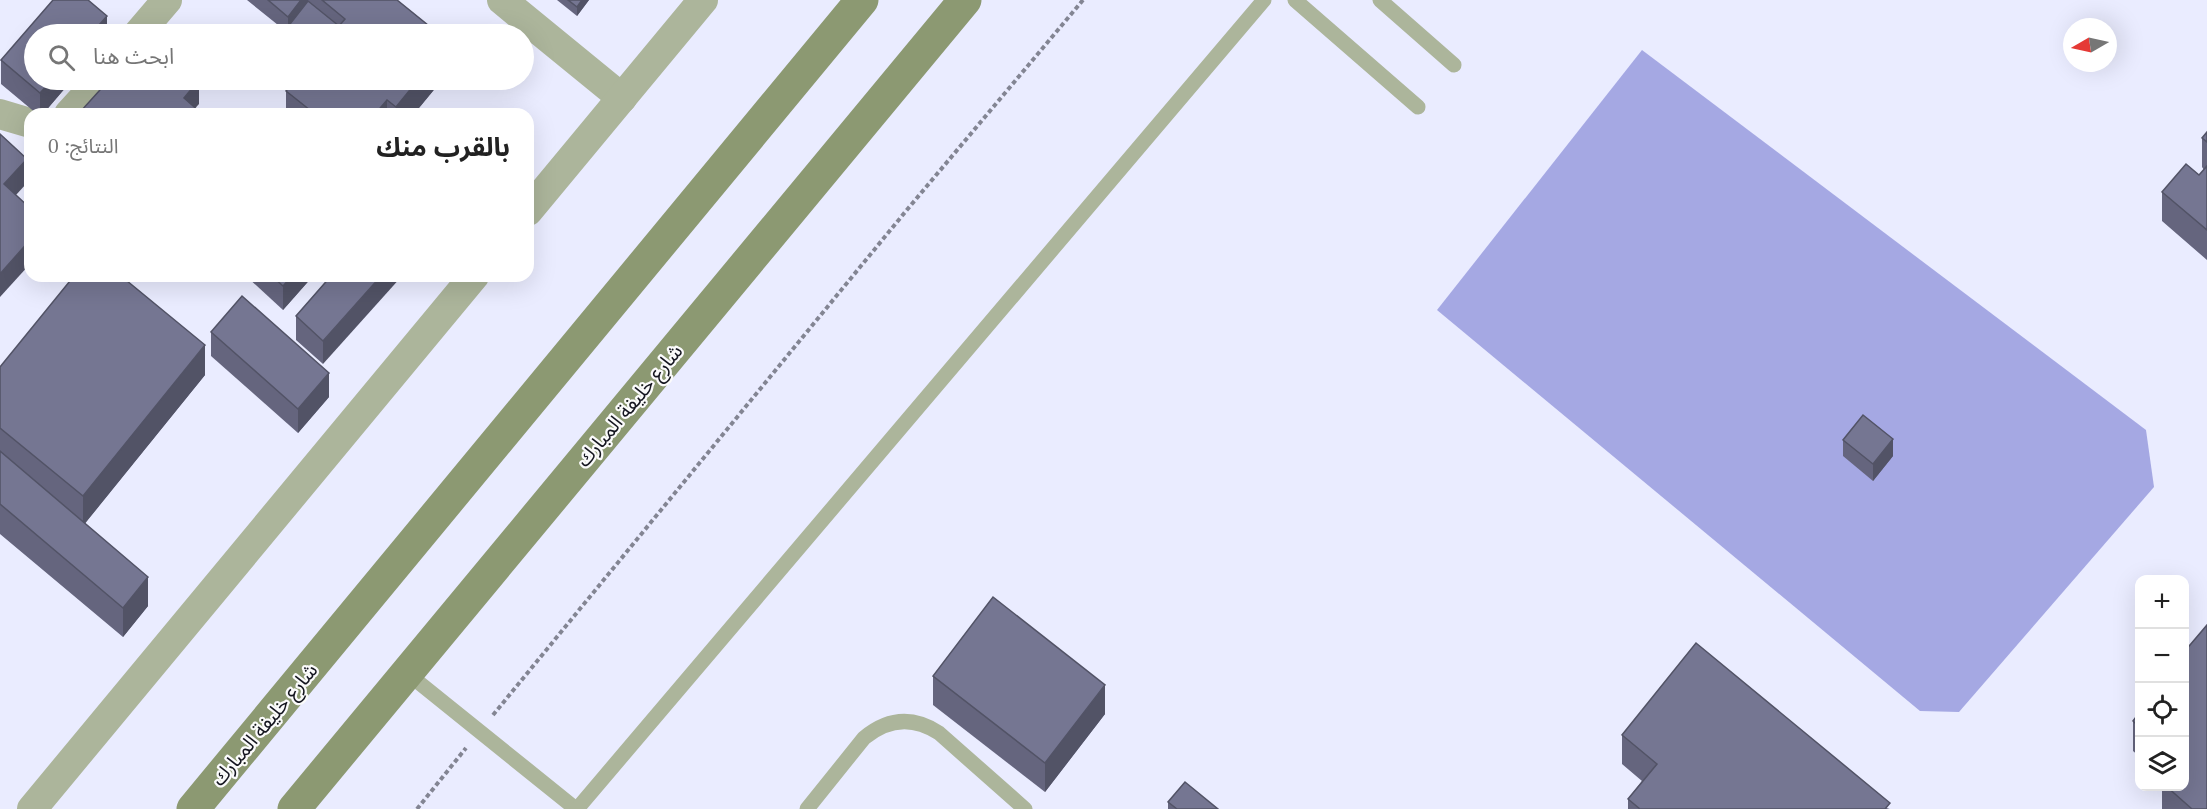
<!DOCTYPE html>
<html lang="ar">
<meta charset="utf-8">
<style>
:root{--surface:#fff;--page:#f6f6f6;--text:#222;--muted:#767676;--line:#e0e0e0}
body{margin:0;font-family:"PT Serif","Noto Sans Arabic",serif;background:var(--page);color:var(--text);direction:rtl}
.controls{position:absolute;right:18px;bottom:18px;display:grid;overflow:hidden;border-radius:12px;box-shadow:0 6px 24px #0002}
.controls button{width:54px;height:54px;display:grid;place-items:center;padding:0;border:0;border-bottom:2px solid var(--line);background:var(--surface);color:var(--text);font:30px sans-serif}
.compass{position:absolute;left:2063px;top:18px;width:54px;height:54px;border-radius:50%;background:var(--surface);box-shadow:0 6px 24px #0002;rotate:261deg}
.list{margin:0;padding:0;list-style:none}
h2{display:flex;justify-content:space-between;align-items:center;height:78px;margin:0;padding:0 24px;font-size:26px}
h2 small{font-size:20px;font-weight:400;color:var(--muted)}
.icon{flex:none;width:33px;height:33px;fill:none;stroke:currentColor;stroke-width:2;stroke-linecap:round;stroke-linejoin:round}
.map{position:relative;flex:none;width:2207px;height:809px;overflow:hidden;direction:ltr}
.search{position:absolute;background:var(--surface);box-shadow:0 6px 24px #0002;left:24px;top:24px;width:510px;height:66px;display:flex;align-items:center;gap:15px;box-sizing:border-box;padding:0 21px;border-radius:33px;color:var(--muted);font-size:22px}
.panel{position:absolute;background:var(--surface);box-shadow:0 6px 24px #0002;left:24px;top:108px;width:510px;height:174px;border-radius:18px;direction:rtl}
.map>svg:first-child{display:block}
.forest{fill:#a5a8e3}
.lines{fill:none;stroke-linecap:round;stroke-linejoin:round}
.path{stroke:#838593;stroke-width:4;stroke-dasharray:4.5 3;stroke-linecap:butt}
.lane{stroke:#acb59b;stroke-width:15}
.street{stroke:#acb59b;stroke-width:30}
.secondary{stroke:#8c9972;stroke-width:33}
.wall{fill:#65657e}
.shaded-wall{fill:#525366}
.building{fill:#757692;stroke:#525366;stroke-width:1.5}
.labels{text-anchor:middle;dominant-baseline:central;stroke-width:4.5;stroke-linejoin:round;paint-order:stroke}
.street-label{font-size:20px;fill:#14151f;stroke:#fbfbfb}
</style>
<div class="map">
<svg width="2207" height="809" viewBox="0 0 2207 809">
<rect width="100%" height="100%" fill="#eaecff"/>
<!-- forest -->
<polygon class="forest" points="1642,50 2146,430 2154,487 1959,712 1920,711 1437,310"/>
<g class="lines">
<!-- path -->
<g class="path">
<polyline points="493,715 906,211 1083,0"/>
<polyline points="417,809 466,748"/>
</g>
<!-- lane -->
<g class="lane">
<polyline points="1295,0 1418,107"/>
<polyline points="1380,0 1454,65"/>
<polyline points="407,673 576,809"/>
<polyline points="577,809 1264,0"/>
<path d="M807,809L864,738C888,718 913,716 939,733L1025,809"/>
</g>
<!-- street -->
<g class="street">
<polyline points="502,0 622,98"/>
<polyline points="138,34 167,0"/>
<polyline points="0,114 30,123"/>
<polyline points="69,114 100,80"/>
<polyline points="528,211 703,0"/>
<polyline points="32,809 474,276"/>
</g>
<!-- secondary -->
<g class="secondary">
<polyline points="193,809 862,0"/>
<polyline points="294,809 965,0"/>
</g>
</g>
<!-- wall -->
<g class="wall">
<polygon points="247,0 397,0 439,34 290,34 290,31 288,33"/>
<polygon points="557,0 589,0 577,16"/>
<polygon points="107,34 34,80 72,80 43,114 37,114 1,84 1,60"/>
<polygon points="442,80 414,114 286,114 286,91"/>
<polygon points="2207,132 2207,260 2162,221 2162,192 2199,175 2204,170 2202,167 2202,138"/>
<polygon points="246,276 313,276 283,310"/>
<polygon points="331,276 323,364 296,340 296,316"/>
<polygon points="211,332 329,397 298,433 211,356"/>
<polygon points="0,367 205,375 85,523 148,606 123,637 0,534"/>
<polygon points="1843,440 1893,456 1873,481 1843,456"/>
<polygon points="933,676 1105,714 1045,792 933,705"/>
<polygon points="2139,713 2139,756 2133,751 2133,721"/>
<polygon points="1622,735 1890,809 1628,809 1628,799 1642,781 1622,764"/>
<polygon points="2162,786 2184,786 2207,809 2162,809"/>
<polygon points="1168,802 1218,809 1168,809"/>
</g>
<!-- shaded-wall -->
<g class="shaded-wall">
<polygon points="301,0 308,0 308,8 290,24 290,31 288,33 288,17"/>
<polygon points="582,0 589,0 577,16 577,7"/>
<polygon points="107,16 107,34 91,34"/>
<polygon points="52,80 72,80 43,114 40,114 40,93"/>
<polygon points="199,80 199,104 190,114 184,98"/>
<polygon points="418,80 442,80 414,114 396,114 396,107"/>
<polygon points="387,100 387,114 375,114"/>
<polygon points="27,159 27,183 4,208 4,184"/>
<polygon points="30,240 30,264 0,297 0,274"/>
<polygon points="292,276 313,276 283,310 283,286"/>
<polygon points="381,276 402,276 323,364 323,341"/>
<polygon points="205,345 205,375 83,526 83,496"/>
<polygon points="329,373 329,397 298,433 298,409"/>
<polygon points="1893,439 1893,456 1873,481 1873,464"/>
<polygon points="148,577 148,606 123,637 123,608"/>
<polygon points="1105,685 1105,714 1045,792 1045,763"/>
</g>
<!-- building -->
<g class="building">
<polygon points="53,0 88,0 107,16 91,34 34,34 34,80 52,80 40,93 1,60"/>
<polygon points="268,0 301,0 288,17"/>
<polygon points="322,0 397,0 439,34 332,34 345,19"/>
<polygon points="568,0 582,0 577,7"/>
<polygon points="308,1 339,26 332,34 302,34 290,24"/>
<polygon points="109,80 199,80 184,98 201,113 199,114 83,114 80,112"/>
<polygon points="296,80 418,80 396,107 387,100 375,114 315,114 286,91"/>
<polygon points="2207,132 2207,142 2202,138"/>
<polygon points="0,134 27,159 4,184 30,208 30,240 0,274"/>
<polygon points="2186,164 2199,175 2207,166 2207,230 2162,192"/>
<polygon points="74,276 121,276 205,345 83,496 0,428 0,367"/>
<polygon points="272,276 292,276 283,286"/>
<polygon points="331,276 381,276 323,341 296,316"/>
<polygon points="242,296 329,373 298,409 211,332"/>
<polygon points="1863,415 1893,439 1873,464 1843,440"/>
<polygon points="0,451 148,577 123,608 0,504"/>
<polygon points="993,597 1105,685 1045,763 933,676"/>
<polygon points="2207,625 2207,809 2192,809 2166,786 2184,786 2184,652"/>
<polygon points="1696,643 1890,803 1885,809 1640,809 1628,799 1657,764 1622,735"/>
<polygon points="2139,713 2139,727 2133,721"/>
<polygon points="1185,782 1218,809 1177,809 1168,802"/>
</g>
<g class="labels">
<!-- street labels -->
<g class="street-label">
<text transform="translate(629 405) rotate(-50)">شارع خليفة المبارك</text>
<text transform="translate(264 724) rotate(-50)">شارع خليفة المبارك</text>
</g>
</g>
</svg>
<div class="controls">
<button>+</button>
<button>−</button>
<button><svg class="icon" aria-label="locate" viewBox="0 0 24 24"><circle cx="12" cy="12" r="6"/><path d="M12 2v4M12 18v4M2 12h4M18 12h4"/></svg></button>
<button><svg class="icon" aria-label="layers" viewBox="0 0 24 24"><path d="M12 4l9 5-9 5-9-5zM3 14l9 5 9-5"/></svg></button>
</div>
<svg class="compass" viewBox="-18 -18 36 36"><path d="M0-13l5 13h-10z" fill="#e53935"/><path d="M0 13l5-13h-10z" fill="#767676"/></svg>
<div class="search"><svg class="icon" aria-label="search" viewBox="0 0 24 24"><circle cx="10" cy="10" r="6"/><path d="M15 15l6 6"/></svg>ابحث هنا</div>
<section class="panel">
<h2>بالقرب منك<small>النتائج: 0</small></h2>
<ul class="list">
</ul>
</section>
</div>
